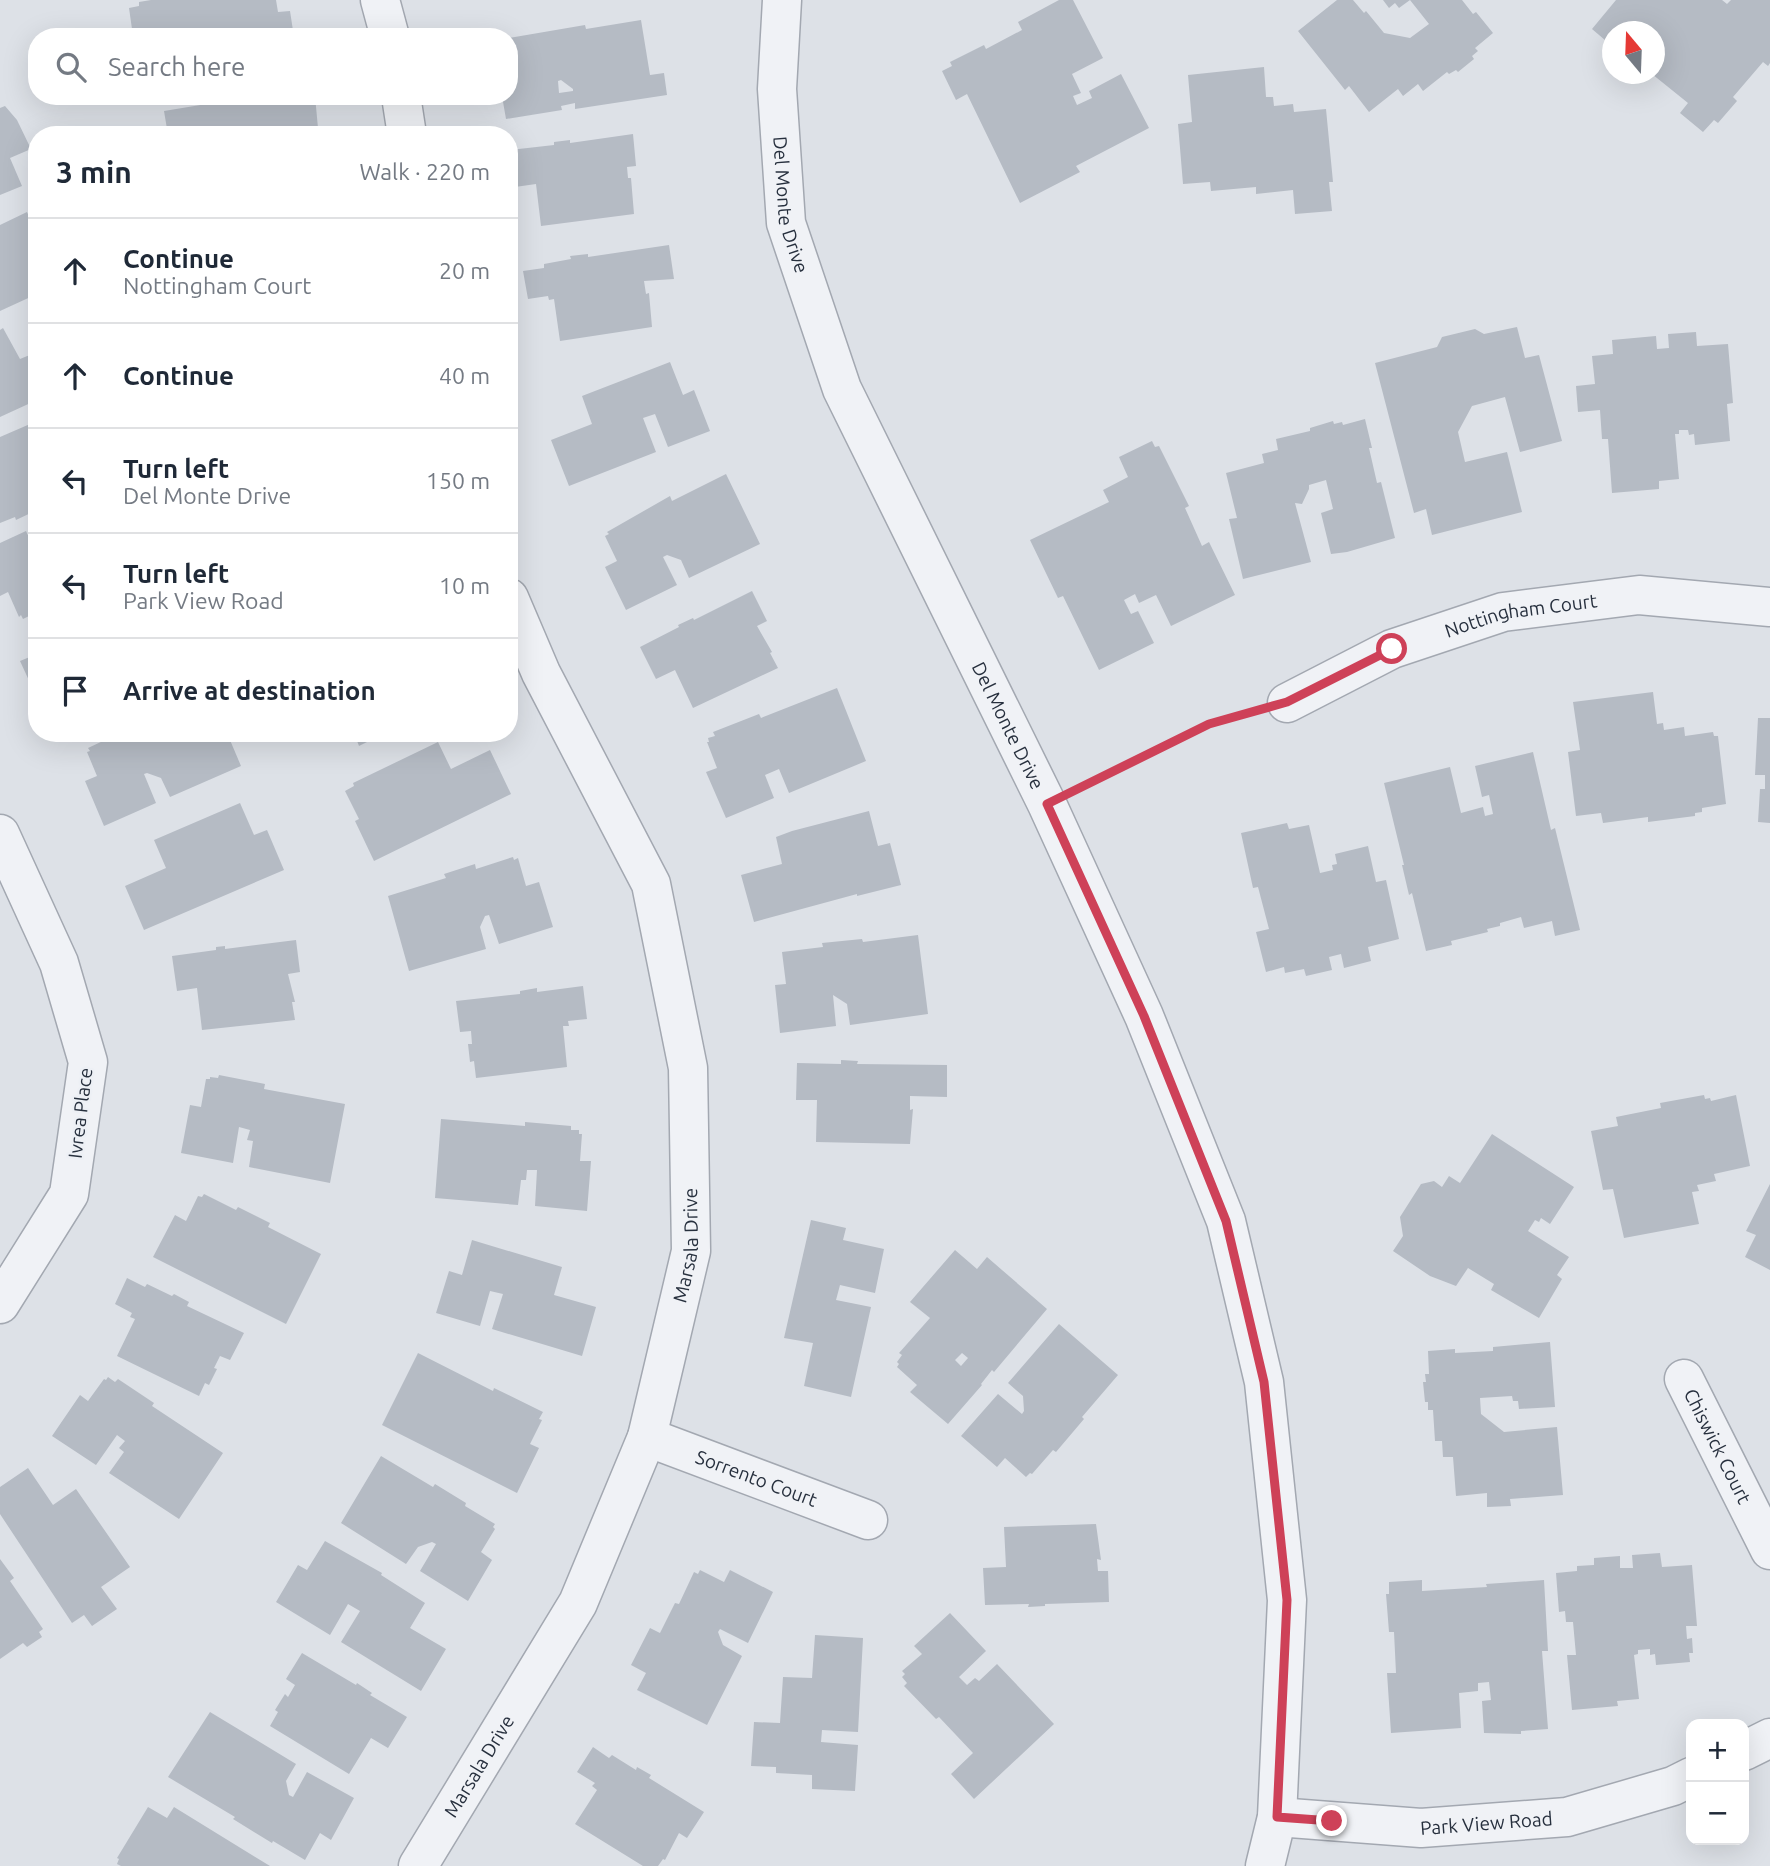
<!DOCTYPE html>
<meta charset="utf-8">
<style>
:root{--surface:#fff;--page:#f2f2f3;--text:#1f2937;--muted:#747a83;--line:#e0e1e3}
body{margin:0;font-family:Ubuntu,sans-serif;background:var(--page);color:var(--text)}
.controls{position:absolute;right:21px;bottom:21px;display:grid;overflow:hidden;border-radius:14px;box-shadow:0 7px 28px #0002}
.controls button{width:63px;height:63px;display:grid;place-items:center;padding:0;border:0;border-bottom:2px solid var(--line);background:var(--surface);color:var(--text);font:35px sans-serif}
.compass{position:absolute;left:1602px;top:21px;width:63px;height:63px;border-radius:50%;background:var(--surface);box-shadow:0 7px 28px #0002;rotate:341deg}
.stop{position:absolute;width:21px;height:21px;margin:-16px;border:5px solid #ce4158;border-radius:50%;background:#fff}
.stop.end{background:#ce4158;border-color:#fff;box-shadow:0 2px 7px #0008}
.list{margin:0;padding:0;list-style:none}
h2{display:flex;justify-content:space-between;align-items:center;height:91px;margin:0;padding:0 28px;font-size:30px}
h2 small{font-size:23px;font-weight:400;color:var(--muted)}
.list li{display:grid;grid-template-columns:46px 1fr auto;gap:21px;align-items:center;box-sizing:border-box;height:105px;padding:0 28px;border-top:2px solid var(--line)}
.list b{display:block;font-size:26px;white-space:nowrap}
.list p{margin:0;font-size:23px;white-space:nowrap;color:var(--muted)}
.list em{font-size:23px;font-style:normal;color:var(--muted)}
.icon{flex:none;width:38px;height:38px;fill:none;stroke:currentColor;stroke-width:2;stroke-linecap:round;stroke-linejoin:round}
.map{position:relative;flex:none;width:1770px;height:1866px;overflow:hidden}
.search{position:absolute;background:var(--surface);box-shadow:0 7px 28px #0002;left:28px;top:28px;width:490px;height:77px;display:flex;align-items:center;gap:18px;box-sizing:border-box;padding:0 24px;border-radius:28px;color:var(--muted);font-size:26px}
.panel{position:absolute;background:var(--surface);box-shadow:0 7px 28px #0002;left:28px;top:126px;width:490px;height:616px;border-radius:28px}
.map>svg:first-child{display:block}
.building{fill:#b5bbc4;fill-rule:evenodd}
.lines{fill:none;stroke-linecap:round;stroke-linejoin:round}
.street-casing{stroke:#a3a8b1;stroke-width:41}
.path{stroke:#b8bcc2;stroke-width:4.5;stroke-dasharray:5 5;stroke-linecap:butt}
.street{stroke:#f0f2f6;stroke-width:38}
.route{stroke:#ce4158;stroke-width:9}
.labels{text-anchor:middle;dominant-baseline:central;stroke-width:5;stroke-linejoin:round;paint-order:stroke}
.street-label{font-size:19px;fill:#27303e;stroke:#edf0f5}
</style>
<div class="map">
<svg width="1770" height="1866" viewBox="0 0 1770 1866">
<rect width="100%" height="100%" fill="#dde1e7"/>
<!-- building -->
<g class="building">
<polygon points="151,0 276,0 278,12 290,11 294,37 125,37 124,31 132,29 129,8 139,6 139,2"/>
<polygon points="1059,0 1073,0 1103,58 1072,74 1081,93 1073,96 1077,105 1092,98 1089,91 1121,74 1149,128 1076,166 1080,172 1020,203 967,94 956,100 942,71 952,66 950,62 984,45 986,49 1022,30 1018,22"/>
<polygon points="1337,0 1353,0 1364,13 1366,11 1384,33 1410,38 1429,24 1410,0 1462,0 1473,14 1476,12 1493,33 1475,48 1478,51 1472,56 1474,59 1458,72 1456,70 1449,74 1447,72 1423,91 1418,84 1403,96 1398,89 1369,112 1349,86 1345,90 1298,31"/>
<polygon points="1383,0 1410,0 1399,8 1395,3 1389,8"/>
<polygon points="1616,0 1722,0 1727,4 1731,0 1770,0 1770,63 1768,66 1763,62 1733,97 1737,101 1718,123 1714,120 1703,132 1680,113 1688,103 1652,74 1654,74 1654,32 1612,32 1612,46 1592,29"/>
<path d="M641,20L650,75L664,73L667,95L575,109V103L561,106L562,110L506,119L502,96H509V38L585,25L586,29ZM561,80L573,89V91L559,93L558,81Z"/>
<polygon points="1264,67 1266,97 1273,97 1274,106 1293,104 1294,112 1326,109 1333,182 1329,182 1332,211 1295,214 1293,190 1256,194 1256,187 1211,191 1210,182 1183,184 1178,124 1192,122 1188,75"/>
<polygon points="255,96 315,96 318,128 296,130 297,135 168,135 164,111"/>
<polygon points="5,106 17,120 31,149 10,158 22,186 0,195 0,108"/>
<polygon points="633,134 636,166 627,167 628,178 631,178 634,214 541,226 536,184 515,187 510,150 554,145 554,142 570,140 570,143"/>
<polygon points="27,212 37,234 37,256 32,258 37,267 37,294 0,311 0,225"/>
<polygon points="669,245 674,279 644,281 646,294 649,293 652,327 560,341 554,299 549,300 548,296 528,299 523,271 544,268 544,264 571,259 570,256 588,254 588,257"/>
<polygon points="1517,327 1525,358 1539,355 1562,441 1520,452 1505,397 1472,406 1458,432 1465,462 1507,452 1522,512 1432,535 1426,509 1414,513 1375,363 1437,347 1442,337 1475,329 1484,334"/>
<polygon points="3,328 20,359 37,352 37,400 0,417 0,330"/>
<polygon points="1696,332 1697,346 1728,344 1733,403 1727,404 1730,441 1695,445 1694,434 1689,435 1688,430 1679,430 1679,434 1675,434 1679,479 1659,481 1659,489 1612,493 1608,439 1602,439 1600,410 1578,412 1576,386 1595,384 1592,356 1613,354 1612,340 1656,336 1657,349 1669,348 1668,334"/>
<polygon points="670,362 683,395 694,390 710,431 668,447 655,414 643,418 656,452 569,486 551,440 592,424 582,396"/>
<polygon points="1365,419 1372,448 1369,448 1377,483 1381,482 1395,538 1347,552 1331,554 1321,513 1333,509 1326,480 1309,485 1309,489 1302,504 1295,503 1311,562 1243,579 1229,519 1237,518 1226,473 1264,463 1262,454 1278,450 1276,439 1310,431 1310,428 1333,421 1334,424 1342,422 1343,425"/>
<polygon points="37,421 37,510 16,520 15,517 0,523 0,437"/>
<polygon points="1152,441 1155,447 1159,446 1189,506 1185,508 1202,546 1209,542 1235,595 1171,626 1156,595 1139,603 1135,594 1124,600 1131,614 1138,611 1154,643 1099,670 1063,596 1058,598 1030,540 1109,502 1103,490 1128,477 1119,457"/>
<polygon points="726,474 760,544 689,578 681,560 667,555 663,557 677,585 626,610 605,567 617,561 605,536 609,534 607,532 670,496 672,501"/>
<polygon points="26,531 37,555 37,617 32,619 31,615 23,619 21,615 19,617 8,592 0,596 0,543"/>
<polygon points="752,591 767,621 757,626 772,652 770,653 778,668 693,708 675,670 656,679 640,647 679,627 678,625 693,618 694,620"/>
<polygon points="37,654 37,685 32,687 20,661"/>
<polygon points="837,688 866,761 789,793 779,769 765,775 774,798 726,818 706,772 717,768 707,742 709,742 708,738 715,736 713,732 759,714 761,718"/>
<polygon points="1653,692 1657,724 1663,723 1664,730 1684,727 1685,736 1713,732 1714,736 1718,736 1726,804 1702,808 1702,812 1695,813 1695,816 1648,822 1648,817 1603,823 1601,813 1576,816 1568,752 1580,750 1573,702"/>
<polygon points="1758,718 1770,718 1770,823 1758,822 1760,789 1765,789 1765,775 1755,775"/>
<polygon points="120,733 227,733 241,766 170,797 161,778 147,773 144,774 156,803 104,826 85,781 97,776 87,752 90,751 88,748"/>
<polygon points="354,733 385,733 359,746"/>
<polygon points="438,742 451,769 490,750 511,794 374,861 355,821 359,819 345,791 354,786 353,783"/>
<polygon points="1533,752 1551,830 1555,828 1580,930 1555,936 1552,921 1524,928 1521,917 1500,923 1500,926 1487,929 1488,932 1451,941 1452,945 1426,951 1412,893 1409,895 1402,865 1404,865 1384,783 1450,767 1461,813 1483,807 1485,816 1493,814 1489,795 1482,797 1475,766"/>
<polygon points="240,803 254,835 267,830 284,870 144,930 125,886 166,868 154,840"/>
<polygon points="869,811 878,846 890,843 901,885 857,896 857,894 754,922 741,875 782,864 776,837 792,831"/>
<polygon points="1287,823 1289,829 1309,825 1320,873 1333,870 1332,865 1337,864 1335,854 1368,846 1376,882 1386,880 1399,939 1368,947 1371,961 1344,968 1341,954 1329,957 1332,970 1306,976 1304,969 1285,973 1284,967 1266,972 1256,932 1269,929 1258,887 1253,888 1241,833"/>
<polygon points="513,857 514,860 518,858 526,886 539,882 553,927 499,944 489,915 485,916 480,927 486,949 409,971 388,896 446,878 444,874 475,864 476,869"/>
<polygon points="918,935 928,1014 850,1025 847,1004 833,995 836,1026 780,1033 775,985 786,984 782,952 823,947 822,943 862,939 863,942"/>
<polygon points="296,940 300,972 288,974 295,1002 292,1002 295,1020 202,1030 197,988 177,991 172,956 216,950 216,947 225,946 225,949"/>
<polygon points="583,986 587,1019 568,1021 569,1026 563,1026 567,1067 476,1078 474,1061 470,1062 468,1044 472,1044 471,1031 460,1032 456,1001 520,994 520,991 537,988 537,992"/>
<polygon points="841,1060 858,1061 857,1064 947,1065 947,1097 910,1096 910,1110 913,1109 910,1144 816,1142 817,1100 796,1100 797,1063 841,1064"/>
<polygon points="219,1075 265,1084 264,1089 345,1104 330,1183 249,1167 253,1141 247,1140 250,1130 239,1127 233,1163 181,1153 190,1105 201,1107 206,1079 210,1079 210,1077 218,1078"/>
<polygon points="1704,1095 1705,1099 1710,1098 1711,1101 1736,1095 1750,1166 1714,1174 1716,1181 1697,1185 1699,1191 1692,1192 1699,1224 1624,1238 1613,1189 1603,1190 1591,1131 1618,1126 1616,1117 1661,1108 1660,1103"/>
<polygon points="441,1119 525,1126 525,1122 571,1126 571,1130 579,1130 579,1134 582,1134 580,1161 591,1161 587,1211 535,1206 537,1170 527,1170 526,1180 521,1180 518,1205 435,1198"/>
<polygon points="1492,1134 1574,1187 1550,1224 1541,1218 1539,1222 1535,1220 1528,1231 1569,1257 1557,1275 1562,1279 1539,1318 1491,1290 1494,1284 1468,1268 1456,1286 1430,1276 1393,1251 1403,1236 1400,1217 1421,1184 1434,1181 1442,1187 1449,1176 1460,1183"/>
<polygon points="1770,1184 1770,1270 1745,1257 1756,1235 1746,1231"/>
<polygon points="204,1194 236,1210 238,1207 270,1223 268,1227 321,1254 286,1324 153,1257 175,1215 186,1221 198,1196 202,1197"/>
<polygon points="811,1220 846,1228 843,1240 884,1249 875,1293 840,1285 836,1300 871,1307 851,1397 804,1386 813,1343 784,1338"/>
<polygon points="472,1240 562,1267 554,1295 596,1307 582,1356 492,1329 503,1294 490,1291 480,1326 436,1313 449,1271 462,1275"/>
<path d="M955,1250L977,1269L987,1257L1047,1309L994,1372L992,1370L981,1384L982,1385L948,1424L910,1392L917,1385L897,1367L899,1364L897,1362L902,1355L899,1353L930,1318L910,1302ZM962,1353L968,1358L961,1366L955,1360Z"/>
<polygon points="127,1278 145,1287 147,1284 172,1296 174,1294 189,1302 187,1306 244,1333 230,1360 220,1356 214,1368 217,1369 209,1385 205,1383 199,1396 117,1356 135,1319 130,1317 132,1313 115,1304"/>
<polygon points="1059,1324 1118,1375 1082,1417 1084,1419 1056,1452 1053,1450 1032,1474 1030,1473 1026,1477 1005,1458 997,1467 961,1436 998,1394 1022,1414 1024,1411 1023,1396 1008,1383"/>
<polygon points="1550,1342 1555,1407 1519,1409 1518,1401 1513,1401 1512,1396 1480,1398 1481,1414 1504,1432 1557,1427 1563,1495 1510,1499 1511,1506 1487,1507 1487,1493 1456,1496 1453,1457 1443,1457 1442,1441 1435,1441 1433,1410 1428,1410 1428,1402 1425,1402 1423,1382 1426,1382 1425,1374 1429,1374 1428,1351 1455,1349 1455,1353 1493,1351 1493,1347"/>
<polygon points="418,1353 493,1391 494,1388 543,1412 539,1419 542,1420 530,1444 539,1448 517,1493 382,1425"/>
<polygon points="108,1377 115,1382 118,1379 154,1403 152,1406 223,1453 179,1519 109,1473 124,1452 119,1448 125,1441 117,1435 96,1465 52,1436 80,1395 88,1401 104,1379 106,1380"/>
<polygon points="381,1456 433,1487 435,1484 466,1503 465,1506 495,1524 493,1527 495,1529 481,1552 492,1560 468,1601 420,1571 436,1544 432,1542 418,1547 406,1564 341,1523"/>
<polygon points="28,1468 53,1505 76,1489 130,1567 101,1587 117,1609 92,1626 84,1615 72,1623 0,1514 0,1487"/>
<polygon points="1096,1524 1101,1560 1097,1559 1098,1571 1108,1571 1109,1602 1045,1604 1045,1606 1028,1607 1029,1604 985,1605 983,1568 1006,1567 1004,1527"/>
<polygon points="325,1541 382,1573 381,1575 425,1603 410,1628 446,1649 421,1691 341,1642 360,1611 348,1604 330,1635 276,1602 298,1565 307,1570"/>
<polygon points="1660,1553 1662,1567 1692,1565 1697,1626 1686,1626 1687,1639 1692,1638 1693,1653 1689,1653 1690,1662 1656,1665 1655,1654 1650,1655 1650,1649 1638,1650 1638,1654 1634,1655 1639,1699 1617,1701 1618,1706 1572,1710 1567,1655 1576,1655 1573,1622 1566,1622 1565,1611 1559,1612 1556,1573 1577,1571 1577,1566 1594,1565 1594,1558 1620,1556 1620,1568 1633,1568 1632,1555"/>
<polygon points="0,1559 14,1578 10,1581 43,1629 39,1632 42,1637 27,1647 23,1643 0,1659"/>
<polygon points="700,1570 724,1582 730,1570 773,1592 748,1643 720,1629 718,1632 723,1645 742,1656 707,1725 637,1690 646,1673 631,1665 650,1628 660,1633 675,1603 679,1604 694,1572 698,1574"/>
<polygon points="1422,1580 1422,1591 1487,1587 1486,1584 1544,1580 1548,1651 1542,1651 1548,1729 1521,1731 1521,1734 1484,1733 1482,1701 1491,1700 1489,1682 1478,1683 1478,1691 1459,1693 1461,1728 1391,1733 1387,1673 1396,1673 1394,1632 1389,1632 1386,1594 1389,1594 1389,1582"/>
<polygon points="950,1613 986,1651 959,1677 967,1685 975,1678 979,1681 997,1664 1054,1724 974,1799 951,1774 973,1753 939,1717 936,1719 904,1686 907,1683 902,1677 905,1674 902,1671 922,1654 914,1646"/>
<polygon points="815,1635 863,1638 858,1732 822,1730 821,1742 858,1745 855,1791 812,1789 812,1775 776,1773 776,1767 751,1766 754,1722 780,1723 783,1677 812,1678"/>
<polygon points="302,1653 356,1685 357,1683 372,1693 370,1695 407,1717 388,1748 371,1738 349,1774 270,1726 278,1712 275,1710 285,1694 288,1697 295,1685 286,1679"/>
<polygon points="210,1712 296,1764 286,1781 289,1795 293,1797 307,1772 354,1798 331,1840 320,1833 305,1860 273,1841 272,1843 233,1819 235,1817 168,1777"/>
<polygon points="593,1747 609,1758 612,1755 636,1770 637,1767 651,1775 649,1778 704,1812 687,1838 679,1833 665,1860 663,1859 658,1866 643,1866 575,1824 597,1790 592,1786 595,1783 577,1772"/>
<polygon points="148,1807 167,1818 174,1807 270,1866 121,1866 117,1864 119,1859 117,1858"/>
</g>
<g class="lines">
<!-- street casing -->
<g class="street-casing">
<g id="street">
<polyline points="380,0 390,37"/>
<path id="s1" d="M782,0L777,89L786,223L842,389L1047,804L1144,1016L1226,1221L1264,1382L1287,1600L1277,1817L1265,1866"/>
<polyline points="401,96 407,135"/>
<path id="s2" d="M1287,703L1392,649L1503,612L1639,595L1770,607"/>
<polyline points="0,834 59,963 88,1062 69,1194 0,1304"/>
<path id="s3" d="M1684,1379L1770,1550"/>
<path id="s4" d="M647,1437L868,1520"/>
<polyline points="1744,1751 1770,1738"/>
<path id="s5" d="M1277,1817L1421,1828L1567,1817L1673,1786L1691,1777"/>
<path id="s6" d="M418,1866L578,1603L647,1437L691,1251L688,1068L651,884L541,673L509,598"/>
</g>
</g>
<!-- path -->
<polyline class="path" points="1085,786 1209,724 1246,714"/>
<!-- street -->
<use href="#street" class="street"/>
</g>
<g class="lines">
<!-- route -->
<polyline class="route" points="1332,1821 1277,1817 1287,1600 1264,1382 1226,1221 1144,1016 1047,804 1209,724 1287,702 1392,649"/>
</g>
<g class="labels">
<!-- street labels -->
<g class="street-label">
<text stroke="none"><textPath href="#s1" startOffset="206">Del Monte Drive</textPath></text>
<text stroke="none"><textPath href="#s2" startOffset="252">Nottingham Court</textPath></text>
<text stroke="none"><textPath href="#s1" startOffset="774">Del Monte Drive</textPath></text>
<text transform="translate(80 1113) rotate(-83)">Ivrea Place</text>
<text stroke="none"><textPath href="#s6" startOffset="684">Marsala Drive</textPath></text>
<text stroke="none"><textPath href="#s3" startOffset="75">Chiswick Court</textPath></text>
<text stroke="none"><textPath href="#s4" startOffset="117">Sorrento Court</textPath></text>
<text stroke="none"><textPath href="#s6" startOffset="117">Marsala Drive</textPath></text>
<text stroke="none"><textPath href="#s5" startOffset="210">Park View Road</textPath></text>
</g>
</g>
</svg>
<div class="controls">
<button>+</button>
<button>−</button>
</div>
<svg class="compass" viewBox="-18 -18 36 36"><path d="M0-13l5 13h-10z" fill="#e53935"/><path d="M0 13l5-13h-10z" fill="#747a83"/></svg>
<div class="stop" style="left:1392px;top:649px"></div>
<div class="stop end" style="left:1332px;top:1821px"></div>
<div class="search"><svg class="icon" aria-label="search" viewBox="0 0 24 24"><circle cx="10" cy="10" r="6"/><path d="M15 15l6 6"/></svg>Search here</div>
<section class="panel">
<h2>3 min<small>Walk · 220 m</small></h2>
<ul class="list">
<li><svg class="icon" aria-label="ahead" viewBox="0 0 24 24"><path d="M12 20V5M6 11l6-6 6 6"/></svg><div><b>Continue</b><p>Nottingham Court</p></div><em>20 m</em></li>
<li><svg class="icon" aria-label="ahead" viewBox="0 0 24 24"><path d="M12 20V5M6 11l6-6 6 6"/></svg><div><b>Continue</b></div><em>40 m</em></li>
<li><svg class="icon" aria-label="left" viewBox="0 0 24 24"><path d="M17 20v-9H6M10 6l-5 5 5 5"/></svg><div><b>Turn left</b><p>Del Monte Drive</p></div><em>150 m</em></li>
<li><svg class="icon" aria-label="left" viewBox="0 0 24 24"><path d="M17 20v-9H6M10 6l-5 5 5 5"/></svg><div><b>Turn left</b><p>Park View Road</p></div><em>10 m</em></li>
<li><svg class="icon" aria-label="arrive" viewBox="0 0 24 24"><path d="M6 21V4h12l-3 4 3 4H6"/></svg><div><b>Arrive at destination</b></div></li>
</ul>
</section>
</div>
